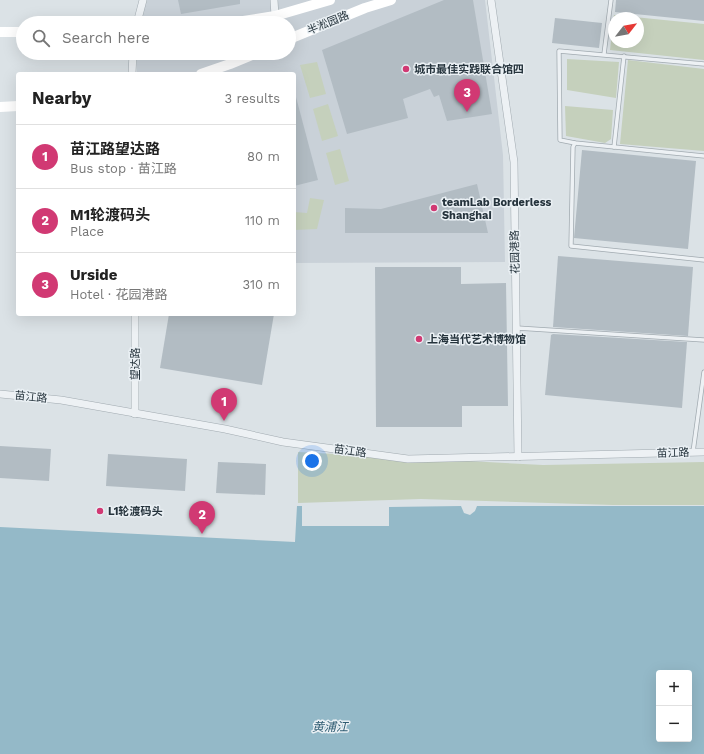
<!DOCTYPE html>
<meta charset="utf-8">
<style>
:root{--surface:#fff;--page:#f2f2f2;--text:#222;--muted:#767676;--line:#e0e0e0;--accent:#d13973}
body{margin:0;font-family:"Work Sans","Noto Sans SC",sans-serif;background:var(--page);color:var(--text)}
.controls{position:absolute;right:12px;bottom:12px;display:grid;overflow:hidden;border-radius:4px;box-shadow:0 4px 16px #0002}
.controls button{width:36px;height:36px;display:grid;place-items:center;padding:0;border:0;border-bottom:1px solid var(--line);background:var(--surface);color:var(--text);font:20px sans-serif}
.compass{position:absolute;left:608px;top:12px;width:36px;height:36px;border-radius:50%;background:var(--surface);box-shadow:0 4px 16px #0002;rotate:59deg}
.you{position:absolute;left:312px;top:461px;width:14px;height:14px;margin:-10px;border:3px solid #fff;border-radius:50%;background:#1a73e8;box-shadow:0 0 0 6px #1a73e833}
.badge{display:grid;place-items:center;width:26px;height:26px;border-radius:50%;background:var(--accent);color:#fff;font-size:13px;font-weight:700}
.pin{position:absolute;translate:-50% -33px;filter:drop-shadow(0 1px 2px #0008)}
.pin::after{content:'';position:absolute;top:21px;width:14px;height:12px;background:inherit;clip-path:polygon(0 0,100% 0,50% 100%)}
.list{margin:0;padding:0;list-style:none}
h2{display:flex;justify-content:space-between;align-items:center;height:52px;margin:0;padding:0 16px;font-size:17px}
h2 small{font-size:13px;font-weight:400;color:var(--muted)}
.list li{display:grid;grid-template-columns:26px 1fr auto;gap:12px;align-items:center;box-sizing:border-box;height:64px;padding:0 16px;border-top:1px solid var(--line)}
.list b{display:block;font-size:15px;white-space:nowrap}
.list p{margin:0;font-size:13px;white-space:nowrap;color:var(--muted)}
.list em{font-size:13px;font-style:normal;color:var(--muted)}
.icon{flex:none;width:22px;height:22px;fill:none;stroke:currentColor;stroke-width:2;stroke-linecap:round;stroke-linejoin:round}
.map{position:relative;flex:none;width:704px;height:754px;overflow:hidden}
.search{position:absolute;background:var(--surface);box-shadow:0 4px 16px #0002;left:16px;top:16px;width:280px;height:44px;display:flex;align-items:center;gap:10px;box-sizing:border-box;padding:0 14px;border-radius:22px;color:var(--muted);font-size:15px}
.panel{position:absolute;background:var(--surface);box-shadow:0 4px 16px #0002;left:16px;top:72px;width:280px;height:244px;border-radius:4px}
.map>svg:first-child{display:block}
.built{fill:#c9d1d8}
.green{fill:#c5d0bc;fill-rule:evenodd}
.water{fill:#94b9c8;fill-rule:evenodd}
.building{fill:#b2bcc3}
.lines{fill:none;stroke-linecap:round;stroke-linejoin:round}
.lane-casing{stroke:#a1aab0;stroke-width:5}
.street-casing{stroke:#a1aab0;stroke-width:8}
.lane{stroke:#edf1f4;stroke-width:3.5}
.street{stroke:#edf1f4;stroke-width:7}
.secondary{stroke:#fff;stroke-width:10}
.poi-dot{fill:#d13973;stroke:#eaf0f4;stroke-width:1.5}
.labels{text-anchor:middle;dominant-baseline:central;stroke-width:3;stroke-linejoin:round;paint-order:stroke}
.street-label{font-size:11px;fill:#25333c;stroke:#eaf0f4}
.poi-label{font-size:11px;font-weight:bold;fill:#25333c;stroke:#eaf0f4;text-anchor:start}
.water-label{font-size:12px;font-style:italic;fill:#2e5b71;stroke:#eaf0f4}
</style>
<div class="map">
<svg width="704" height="754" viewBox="0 0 704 754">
<rect width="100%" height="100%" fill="#dbe2e6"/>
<!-- built -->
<polygon class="built" points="142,0 485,0 503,155 505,262 294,263 294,74 137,74 137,53 289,53 289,23 138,23"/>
<!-- green -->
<g class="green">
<path d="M614,15L704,24V60L610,50ZM614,18H638V42H614Z"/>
<polygon points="567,59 619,62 616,98 567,90"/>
<polygon points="628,60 704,69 704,151 620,144"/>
<polygon points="317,62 326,94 310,98 300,65"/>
<polygon points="328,104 338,136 322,141 313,109"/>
<polygon points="565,106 613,110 611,139 605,143 566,136"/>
<polygon points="340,149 349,181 335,185 326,153"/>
<polygon points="310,198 324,200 317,229 294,230 294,212 307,213"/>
<polygon points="298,452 543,465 704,462 704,505 613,505 421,499 298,503"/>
</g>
<!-- water -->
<path class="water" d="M297,506H302V526H389V507L461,506L464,513L470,515L475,511L477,506H704V754H0V527L295,542ZM659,673H689V739H659Z"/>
<!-- building -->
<g class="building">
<polygon points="178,0 240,0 240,4 181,14"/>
<polygon points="444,0 473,0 492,114 447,121 439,95 434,97 430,89 403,99 408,118 347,134 322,50"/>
<polygon points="616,0 704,0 704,21 615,12"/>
<polygon points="555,18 602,23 599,48 552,43"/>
<polygon points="294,97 296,97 318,180 294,186"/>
<polygon points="582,150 696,161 688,249 574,238"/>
<polygon points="477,184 488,233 345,233 345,208 381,209"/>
<polygon points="558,256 693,267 688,336 553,327"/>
<polygon points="375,267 461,267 461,284 506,283 508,406 462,406 462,427 376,427"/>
<polygon points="169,314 274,314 262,385 160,368"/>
<polygon points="553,334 687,342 682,408 545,395 551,335"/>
<polygon points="0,446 51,449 49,481 0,478"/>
<polygon points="108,454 187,459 185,491 106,486"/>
<polygon points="218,462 266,464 265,495 216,493"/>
</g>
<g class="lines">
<!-- lane casing -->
<g class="lane-casing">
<g id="lane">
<polyline points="604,54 611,0"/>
<polyline points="704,64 559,51 560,140 575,143 704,156"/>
<polyline points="575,143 573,147 571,246 704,260"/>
<polyline points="614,147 624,56"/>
<polyline points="517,328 704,340"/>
<polyline points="693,452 704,372"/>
</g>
</g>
<!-- street casing -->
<g class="street-casing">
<g id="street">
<polyline points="274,0 275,16 277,23"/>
<polyline points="491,0 514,162 518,457"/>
<polyline points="137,23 143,0"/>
<polyline points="132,74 133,53"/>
<polyline points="135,314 135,414"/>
<polyline points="0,394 61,400 225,429 283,442 408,459 704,452"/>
</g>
</g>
<!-- lane -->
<use href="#lane" class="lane"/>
<!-- street -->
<use href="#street" class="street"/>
<!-- secondary -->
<g class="secondary">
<polyline points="230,23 275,16 330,0"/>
<polyline points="0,32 23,32"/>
<polyline points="289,39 365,8 391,0"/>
<polyline points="201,74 230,64 257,53"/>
<polyline points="0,107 18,106"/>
</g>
</g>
<!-- markers -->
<g class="poi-dot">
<circle cx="406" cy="69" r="4"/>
<circle cx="434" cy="208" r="4"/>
<circle cx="419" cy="339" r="4"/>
<circle cx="100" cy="511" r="4"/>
</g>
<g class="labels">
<!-- street labels -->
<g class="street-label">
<text transform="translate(328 23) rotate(-22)">半淞园路</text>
<text transform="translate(515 252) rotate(-91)">花园港路</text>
<text transform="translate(135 364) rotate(-90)">望达路</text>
<text transform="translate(31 397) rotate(6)">苗江路</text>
<text transform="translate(350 451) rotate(8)">苗江路</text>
<text transform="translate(673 453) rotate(-2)">苗江路</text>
</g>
<!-- poi labels -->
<g class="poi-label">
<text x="414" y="69">城市最佳实践联合馆四</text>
<text x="442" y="202">teamLab Borderless<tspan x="442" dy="13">Shanghai</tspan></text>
<text x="427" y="339">上海当代艺术博物馆</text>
<text x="108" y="511">L1轮渡码头</text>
</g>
<!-- water labels -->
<g class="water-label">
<text x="330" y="727">黄浦江</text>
</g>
</g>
</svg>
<div class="controls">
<button>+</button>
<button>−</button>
</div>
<svg class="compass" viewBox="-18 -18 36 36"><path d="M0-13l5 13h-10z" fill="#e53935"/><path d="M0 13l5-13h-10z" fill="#767676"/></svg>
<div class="you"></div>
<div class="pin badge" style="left:224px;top:421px">1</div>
<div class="pin badge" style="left:202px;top:534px">2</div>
<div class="pin badge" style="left:467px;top:112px">3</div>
<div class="search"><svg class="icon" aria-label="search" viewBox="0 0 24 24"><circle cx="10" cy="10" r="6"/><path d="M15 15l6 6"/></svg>Search here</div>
<section class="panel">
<h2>Nearby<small>3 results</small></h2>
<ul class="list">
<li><span class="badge">1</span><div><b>苗江路望达路</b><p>Bus stop · 苗江路</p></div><em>80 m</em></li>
<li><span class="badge">2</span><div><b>M1轮渡码头</b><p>Place</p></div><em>110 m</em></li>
<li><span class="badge">3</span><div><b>Urside</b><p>Hotel · 花园港路</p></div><em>310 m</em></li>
</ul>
</section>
</div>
